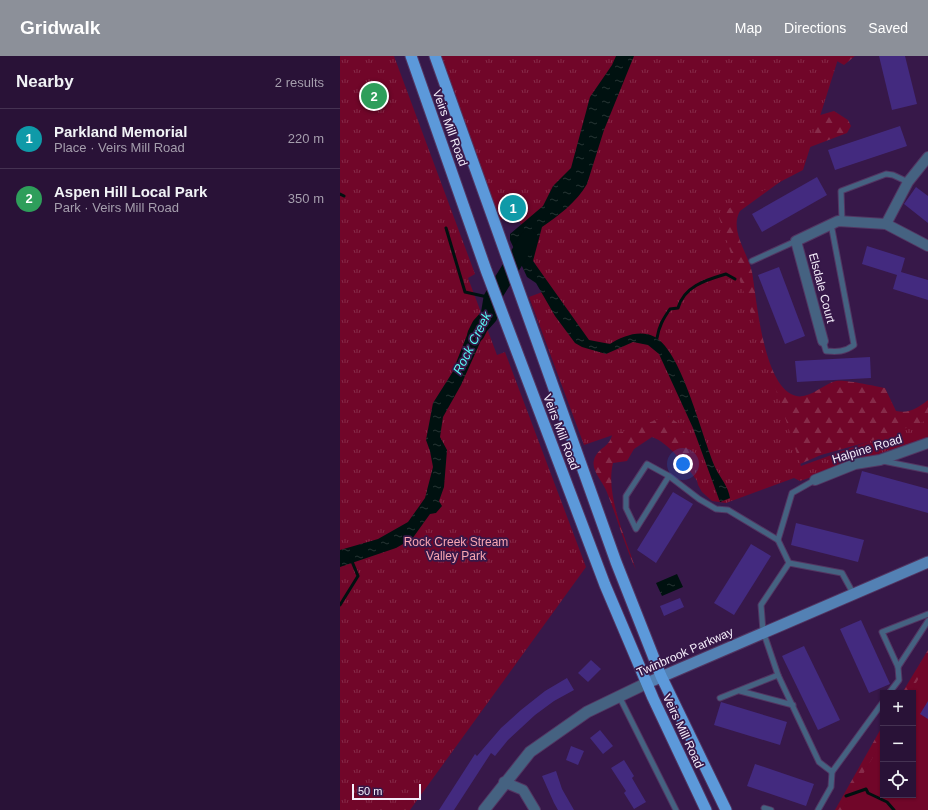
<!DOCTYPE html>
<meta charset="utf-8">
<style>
:root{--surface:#291237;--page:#352042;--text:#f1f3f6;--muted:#a59ead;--line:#453252;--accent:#8c9099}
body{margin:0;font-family:Helvetica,sans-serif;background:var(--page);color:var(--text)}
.controls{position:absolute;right:12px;bottom:12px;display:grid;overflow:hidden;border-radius:0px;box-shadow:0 1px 3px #0004}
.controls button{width:36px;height:36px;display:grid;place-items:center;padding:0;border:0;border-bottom:1px solid var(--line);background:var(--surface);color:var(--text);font:20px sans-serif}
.scale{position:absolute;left:12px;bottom:10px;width:69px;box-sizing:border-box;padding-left:4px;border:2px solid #f5eefb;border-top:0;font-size:11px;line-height:14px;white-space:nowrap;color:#f5eefb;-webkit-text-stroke:3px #371849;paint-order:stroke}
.you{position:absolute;left:343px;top:408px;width:14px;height:14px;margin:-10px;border:3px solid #fff;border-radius:50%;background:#1a73e8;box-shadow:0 0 0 6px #1a73e833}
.badge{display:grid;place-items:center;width:26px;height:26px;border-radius:50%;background:var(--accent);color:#fff;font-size:13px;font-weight:700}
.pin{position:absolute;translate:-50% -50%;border:2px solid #fff;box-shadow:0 1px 4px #0006}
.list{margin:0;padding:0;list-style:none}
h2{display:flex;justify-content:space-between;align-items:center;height:52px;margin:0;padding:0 16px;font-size:17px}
h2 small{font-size:13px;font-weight:400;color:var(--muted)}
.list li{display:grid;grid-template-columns:26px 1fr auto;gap:12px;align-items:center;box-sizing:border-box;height:60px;padding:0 16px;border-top:1px solid var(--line)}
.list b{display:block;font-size:15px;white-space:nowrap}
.list p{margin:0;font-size:13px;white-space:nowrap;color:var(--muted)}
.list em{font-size:13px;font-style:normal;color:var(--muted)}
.icon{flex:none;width:22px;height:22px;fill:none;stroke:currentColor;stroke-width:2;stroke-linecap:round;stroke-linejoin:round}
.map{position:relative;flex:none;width:588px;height:754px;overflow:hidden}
header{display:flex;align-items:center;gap:24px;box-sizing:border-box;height:56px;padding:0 20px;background:var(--accent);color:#fff}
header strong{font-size:19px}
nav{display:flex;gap:22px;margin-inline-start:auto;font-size:14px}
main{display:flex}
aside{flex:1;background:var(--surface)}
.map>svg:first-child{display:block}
.forest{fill:url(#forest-firs)}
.park{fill:url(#park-tufts)}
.pitch{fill:#710629}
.water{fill:url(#water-ripples)}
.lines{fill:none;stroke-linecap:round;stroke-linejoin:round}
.stream{stroke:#001110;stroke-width:3}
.river{stroke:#001110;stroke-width:17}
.building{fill:#432a7f}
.service-casing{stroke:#523662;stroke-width:7}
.minor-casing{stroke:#523662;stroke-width:12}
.tertiary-casing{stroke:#523662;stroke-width:13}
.secondary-casing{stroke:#523662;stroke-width:13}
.primary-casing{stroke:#523662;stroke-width:13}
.service{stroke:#456281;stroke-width:5}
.minor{stroke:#456281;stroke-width:10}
.tertiary{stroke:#456281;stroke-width:11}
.secondary{stroke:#5381b4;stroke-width:11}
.primary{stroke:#5c99da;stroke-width:11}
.labels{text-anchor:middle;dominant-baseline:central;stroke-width:3.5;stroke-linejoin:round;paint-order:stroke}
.street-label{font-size:12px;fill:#f5eefb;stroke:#371849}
.park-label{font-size:12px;fill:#f9a5b0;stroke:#371849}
.water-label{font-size:13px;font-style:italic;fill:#56f9f3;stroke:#371849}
</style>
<header>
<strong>Gridwalk</strong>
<nav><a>Map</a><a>Directions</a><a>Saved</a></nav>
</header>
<main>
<aside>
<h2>Nearby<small>2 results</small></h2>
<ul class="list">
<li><span class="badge" style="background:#0f9aa8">1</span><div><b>Parkland Memorial</b><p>Place · Veirs Mill Road</p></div><em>220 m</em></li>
<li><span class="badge" style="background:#2e9e5b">2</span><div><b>Aspen Hill Local Park</b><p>Park · Veirs Mill Road</p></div><em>350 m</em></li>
</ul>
</aside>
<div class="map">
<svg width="588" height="754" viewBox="0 0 588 754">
<defs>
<pattern id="forest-firs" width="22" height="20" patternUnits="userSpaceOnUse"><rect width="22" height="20" fill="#710629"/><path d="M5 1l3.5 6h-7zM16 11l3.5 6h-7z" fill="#862b49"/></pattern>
<pattern id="park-tufts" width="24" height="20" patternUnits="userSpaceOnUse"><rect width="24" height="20" fill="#710629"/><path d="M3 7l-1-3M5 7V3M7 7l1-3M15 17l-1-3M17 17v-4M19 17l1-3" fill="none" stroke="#862b49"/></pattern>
<pattern id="water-ripples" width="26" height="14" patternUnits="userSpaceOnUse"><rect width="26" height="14" fill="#001110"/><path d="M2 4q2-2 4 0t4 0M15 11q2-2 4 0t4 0" fill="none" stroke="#263434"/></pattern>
</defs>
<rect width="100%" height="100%" fill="#371849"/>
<!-- forest -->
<g class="forest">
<polygon points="488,0 515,0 504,9"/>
<path d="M494,55L508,64L511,70L507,77L465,93L459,112L400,155C389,174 408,197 412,216C417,245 423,323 451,338C467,347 482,328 496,325C504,323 535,330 545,332L556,355C569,358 578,352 588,344V369L481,399L453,411L343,322L249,284L193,205L197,184L463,64Z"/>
<path d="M242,319L353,372L358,426C348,412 328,386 312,381L294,393L287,405L273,407C265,440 286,482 296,514C284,488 277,461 266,434C262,425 251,414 254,404C258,390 271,393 273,374Z"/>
<polygon points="588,594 588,754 495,754 543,669 543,739 573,739 573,637 562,637"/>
</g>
<!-- park -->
<g class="park">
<polygon points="0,0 54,0 135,218 128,222 157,299 165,296 246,511 70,754 0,754"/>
<polygon points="99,0 499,0 463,114 378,158 461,410 588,364 588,381 460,425 454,422 386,447 372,445 362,436 358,429 347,380 339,368 328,360 244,389 189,241 205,235 177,158 160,164"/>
</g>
<!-- pitch -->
<polygon class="pitch" points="588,607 588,754 502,754 543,684 543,739 573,739 573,637 570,637"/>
<!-- water -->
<g class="water">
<path d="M276,0H294L264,74L247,128C237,146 218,160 202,171L193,205L249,284L270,288C282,280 301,273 315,281C343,297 362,383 376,413C381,423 388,430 390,442L380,446L353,372L319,298L308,289L293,286L266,298L242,291L235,287L215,260L196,227L187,221L170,184V178L203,150L213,130L231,112L250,41L272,9Z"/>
<polygon points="144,252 152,266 143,280 121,329 103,361 100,381 107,394 104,431 99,445 102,450 96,457 90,458 72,483 56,492 0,511 0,494 38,483 68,466 85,442 93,411 90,395 86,384 93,347 112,317 129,274"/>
<polygon points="337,518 343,531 322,540 316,527"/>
</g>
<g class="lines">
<!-- stream -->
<g class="stream">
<polyline points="0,138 4,140"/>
<polyline points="106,172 125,236 152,242"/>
<path d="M317,282C319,270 323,263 330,253L338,252C344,230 366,224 386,218L395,223"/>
<polyline points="0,549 18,520 11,503"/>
<polyline points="506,740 526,733 528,737 547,746 554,754"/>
</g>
<!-- river -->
<polyline class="river" points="136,278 140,270 149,260 152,242 189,182"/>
</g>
<!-- building -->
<g class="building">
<polygon points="539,0 565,0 577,48 552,54"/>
<polygon points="560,70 567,90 495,114 488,94"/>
<polygon points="477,121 487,139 422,176 412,158"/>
<polygon points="576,131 588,140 588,167 564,148"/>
<polygon points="527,190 565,202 561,216 588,224 588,244 553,233 557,219 522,208"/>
<polygon points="439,211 465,280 445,288 418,219"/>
<polygon points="530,301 531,322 457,326 455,305"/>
<polygon points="522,415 588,433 588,457 516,437"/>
<polygon points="333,436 353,448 316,507 297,494"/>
<polygon points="456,467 524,484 518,506 451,489"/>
<polygon points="411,488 431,500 394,559 374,547"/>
<polygon points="340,542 344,551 324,560 320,550"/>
<polygon points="521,564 550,628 529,637 500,573"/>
<polygon points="464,590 500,664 478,674 442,600"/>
<polygon points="251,604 261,613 248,626 238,617"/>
<polygon points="227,622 234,634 214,645 195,659 168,684 155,700 151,697 114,754 99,754 135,698 137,700 161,672 181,654 205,635"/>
<polygon points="588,645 588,663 580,658"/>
<polygon points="381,646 447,666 440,689 374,669"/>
<polygon points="260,674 273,690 263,698 250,682"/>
<polygon points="231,690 244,695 238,709 226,704"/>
<polygon points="284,704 294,720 292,722 306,746 294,753 284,737 286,735 271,712"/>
<polygon points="415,708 474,728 466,750 407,730"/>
<polygon points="216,715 222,733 234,754 218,754 214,747 202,720"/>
</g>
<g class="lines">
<!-- service casing -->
<g class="service-casing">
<g id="service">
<polyline points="502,165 501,135 546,118 553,119 568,126"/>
<polyline points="412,205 456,185"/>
<path d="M483,285L486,295C497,296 505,296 514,289L491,168"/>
<polyline points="543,405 588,414"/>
<polyline points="329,420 307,408 286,440 286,452 296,473 329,420 359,443 376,453 388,454 438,484 449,507"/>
<polyline points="438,484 452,437 475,424"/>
<polyline points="588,558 542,576 558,611 588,565"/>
<polyline points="438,619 423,575 421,549 449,507 502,517 513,537"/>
<polyline points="400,635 453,649"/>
<polyline points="549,637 559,624 558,611"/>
<polyline points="279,640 336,754"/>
<polyline points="380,642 438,619 479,706 492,716 543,646"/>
<polyline points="424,752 431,754"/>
<polyline points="478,754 491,731 492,716"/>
</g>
</g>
<!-- minor casing -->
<g class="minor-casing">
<g id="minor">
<polyline points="546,168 568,126 588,101"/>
<polyline points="483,285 456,185 498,165 546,168 588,190"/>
<polyline points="475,424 515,408 540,404 588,387"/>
<polyline points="164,726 183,734 195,754"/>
</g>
</g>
<!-- tertiary casing -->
<g class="tertiary-casing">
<polyline id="tertiary" points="144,754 190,696 247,656 307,627"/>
</g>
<!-- secondary casing -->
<g class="secondary-casing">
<polyline id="secondary" points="307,627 588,506"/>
</g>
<!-- primary casing -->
<g class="primary-casing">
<g id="primary">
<polyline points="71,0 146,214 265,529 313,642 366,754"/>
<polyline points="95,0 276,506 321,620 386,754"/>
</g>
</g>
<!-- service -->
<use href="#service" class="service"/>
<!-- minor -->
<use href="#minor" class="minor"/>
<!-- tertiary -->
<use href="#tertiary" class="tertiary"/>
<!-- secondary -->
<use href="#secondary" class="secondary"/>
<!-- primary -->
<use href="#primary" class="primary"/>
</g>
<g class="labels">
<!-- street labels -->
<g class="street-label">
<text transform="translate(110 72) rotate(70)">Veirs Mill Road</text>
<text transform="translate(482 232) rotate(75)">Elsdale Court</text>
<text transform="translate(221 376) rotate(69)">Veirs Mill Road</text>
<text transform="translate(527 393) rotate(-17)">Halpine Road</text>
<text transform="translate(345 596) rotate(-24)">Twinbrook Parkway</text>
<text transform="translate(343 675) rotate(65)">Veirs Mill Road</text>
</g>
<!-- park labels -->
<g class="park-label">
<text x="116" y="486">Rock Creek Stream<tspan x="116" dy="14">Valley Park</tspan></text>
</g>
<!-- water labels -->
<g class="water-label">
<text transform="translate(132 287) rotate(-63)">Rock Creek</text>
</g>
</g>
</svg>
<div class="controls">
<button>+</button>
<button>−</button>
<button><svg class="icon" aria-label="locate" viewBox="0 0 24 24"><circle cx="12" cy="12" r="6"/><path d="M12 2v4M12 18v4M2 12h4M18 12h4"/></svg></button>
</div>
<div class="scale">50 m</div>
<div class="you"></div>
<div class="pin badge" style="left:173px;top:152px;background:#0f9aa8">1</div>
<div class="pin badge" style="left:34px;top:40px;background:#2e9e5b">2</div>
</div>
</main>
